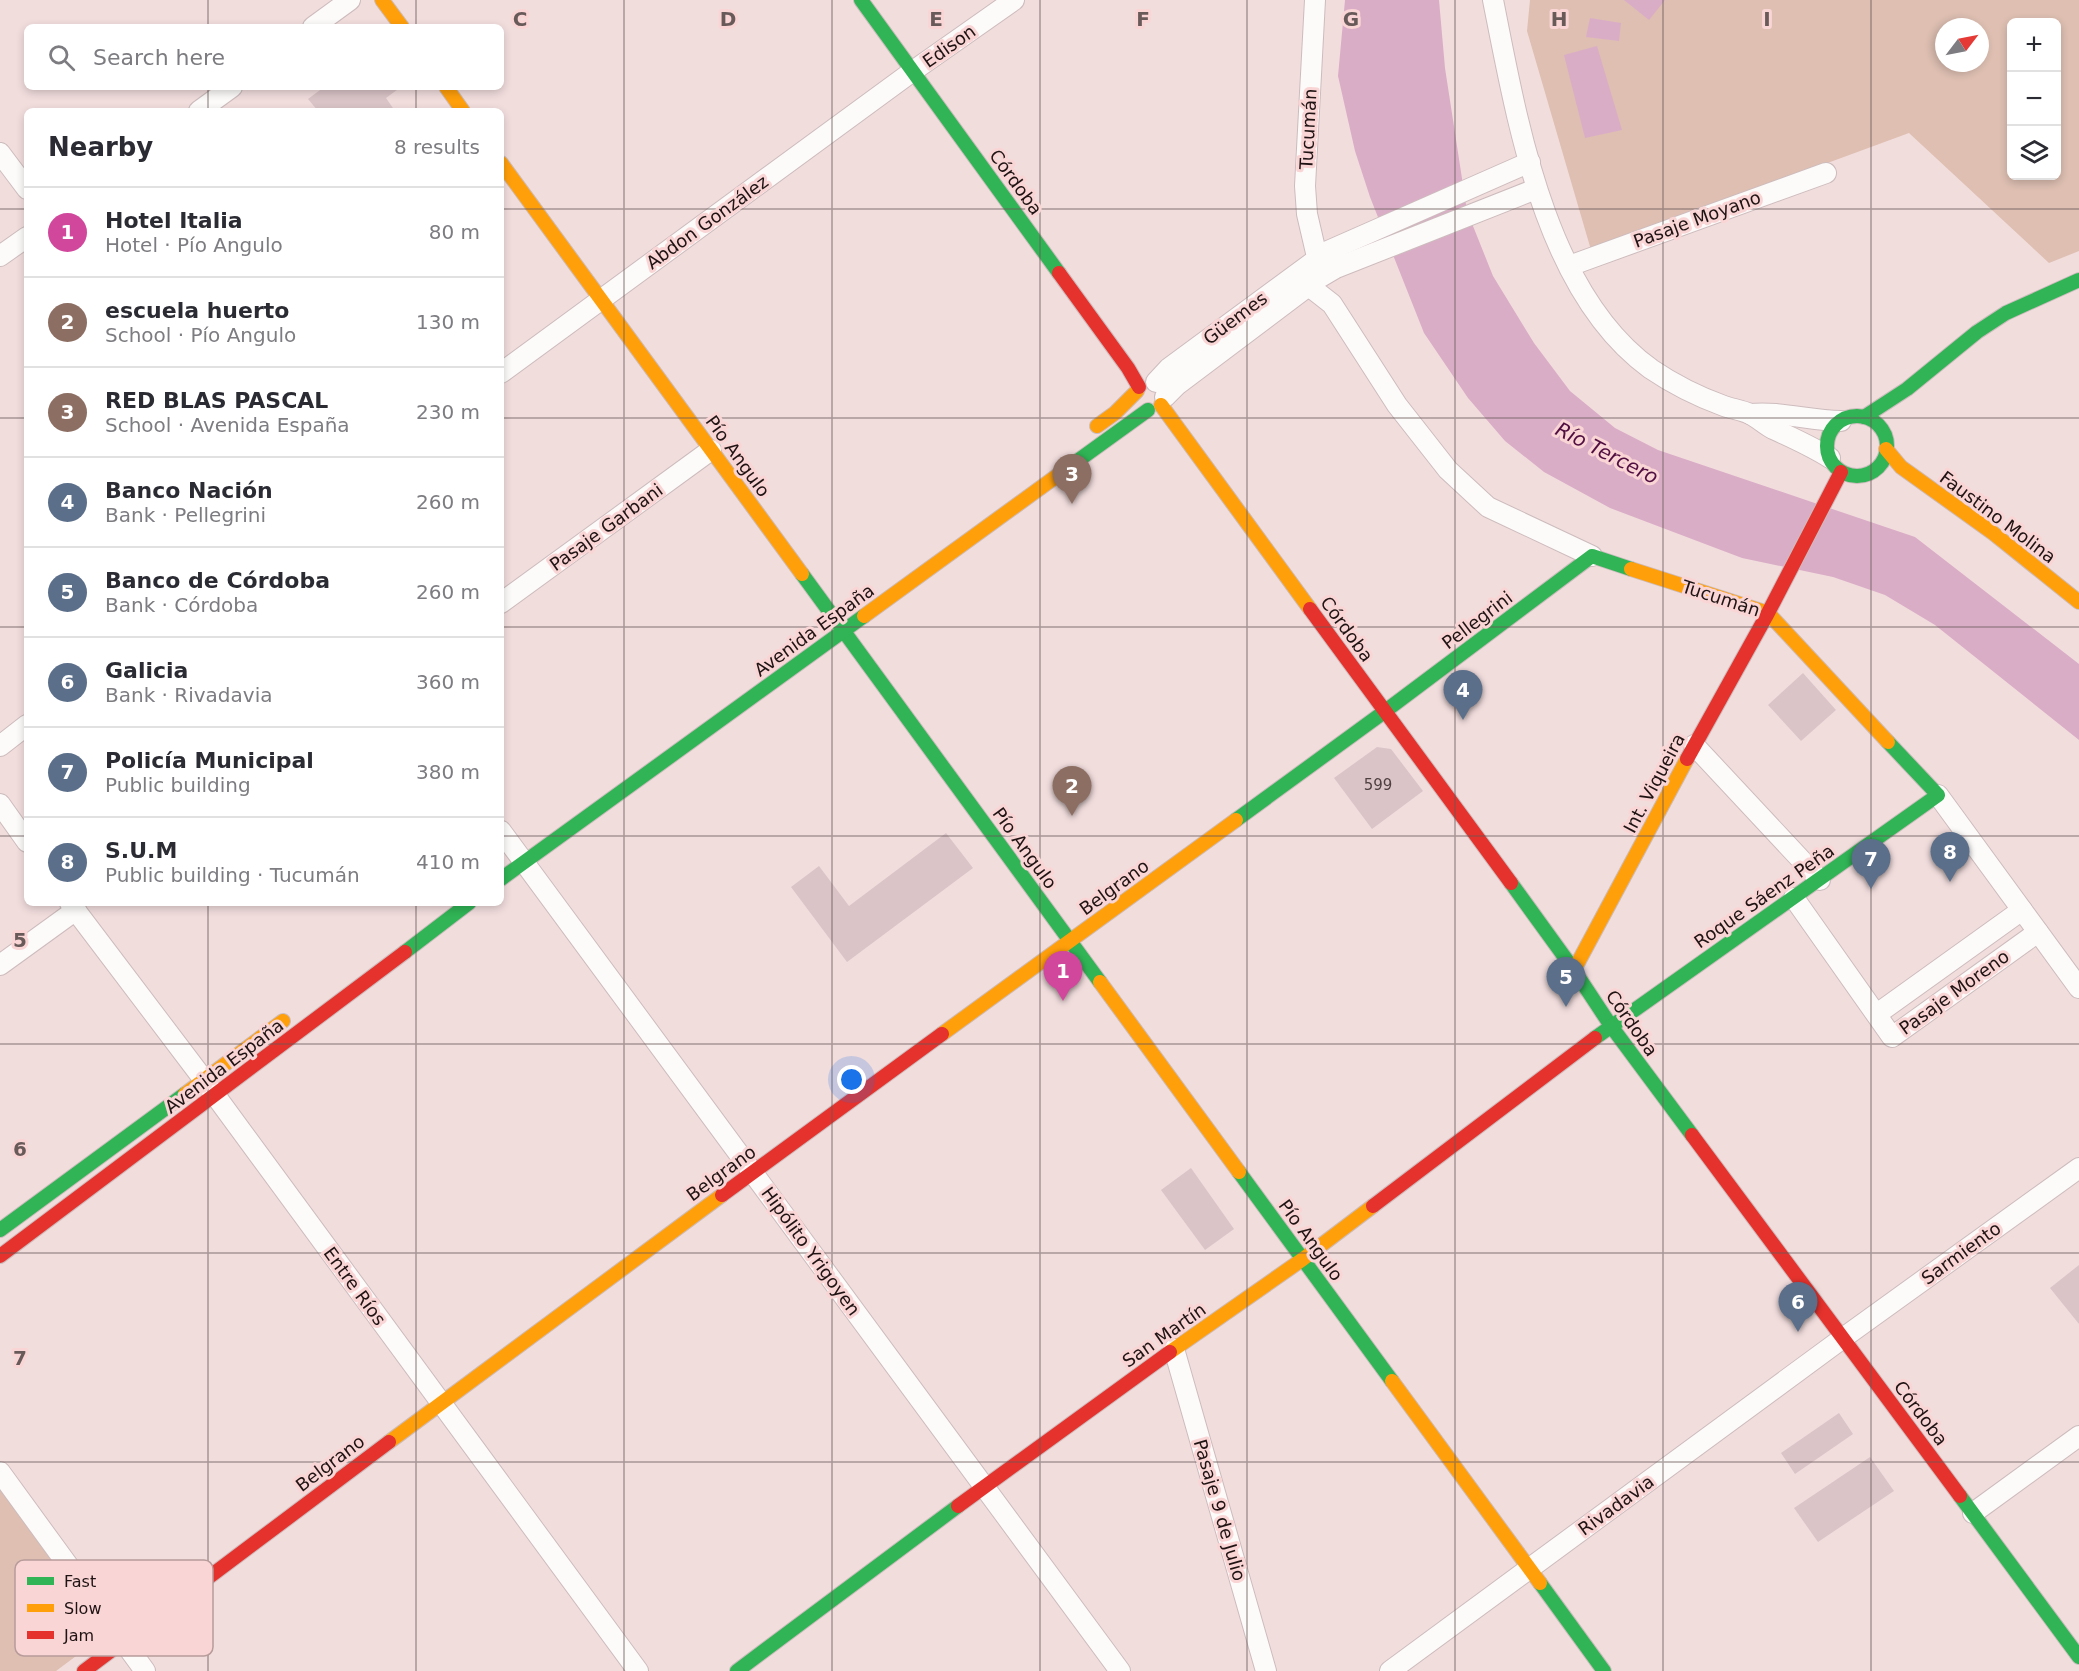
<!DOCTYPE html>
<meta charset="utf-8">
<style>
:root{--surface:#fff;--page:#f7f7f7;--text:#2b2b33;--muted:#7c7c81;--line:#e1e1e2;--accent:#695a5a}
body{margin:0;font-family:"DejaVu Sans",sans-serif;background:var(--page);color:var(--text)}
.controls{position:absolute;right:18px;top:18px;display:grid;overflow:hidden;border-radius:9px;box-shadow:0 3px 9px #0003}
.controls button{width:54px;height:54px;display:grid;place-items:center;padding:0;border:0;border-bottom:2px solid var(--line);background:var(--surface);color:var(--text);font:30px sans-serif}
.compass{position:absolute;left:1935px;top:18px;width:54px;height:54px;border-radius:50%;background:var(--surface);box-shadow:0 3px 9px #0003;rotate:58deg}
.you{position:absolute;left:852px;top:1080px;width:21px;height:21px;margin:-15px;border:4px solid #fff;border-radius:50%;background:#1a73e8;box-shadow:0 0 0 9px #1a73e833}
.badge{display:grid;place-items:center;width:39px;height:39px;border-radius:50%;background:var(--accent);color:#fff;font-size:20px;font-weight:700}
.pin{position:absolute;translate:-50% -50px;filter:drop-shadow(0 2px 3px #0008)}
.pin::after{content:'';position:absolute;top:32px;width:21px;height:18px;background:inherit;clip-path:polygon(0 0,100% 0,50% 100%)}
.list{margin:0;padding:0;list-style:none}
h2{display:flex;justify-content:space-between;align-items:center;height:78px;margin:0;padding:0 24px;font-size:26px}
h2 small{font-size:20px;font-weight:400;color:var(--muted)}
.list li{display:grid;grid-template-columns:39px 1fr auto;gap:18px;align-items:center;box-sizing:border-box;height:90px;padding:0 24px;border-top:2px solid var(--line)}
.list b{display:block;font-size:22px;white-space:nowrap}
.list p{margin:0;font-size:20px;white-space:nowrap;color:var(--muted)}
.list em{font-size:20px;font-style:normal;color:var(--muted)}
.icon{flex:none;width:33px;height:33px;fill:none;stroke:currentColor;stroke-width:2;stroke-linecap:round;stroke-linejoin:round}
.map{position:relative;flex:none;width:2079px;height:1671px;overflow:hidden}
.search{position:absolute;background:var(--surface);box-shadow:0 3px 9px #0003;left:24px;top:24px;width:480px;height:66px;display:flex;align-items:center;gap:15px;box-sizing:border-box;padding:0 21px;border-radius:9px;color:var(--muted);font-size:22px}
.panel{position:absolute;background:var(--surface);box-shadow:0 3px 9px #0003;left:24px;top:108px;width:480px;height:798px;border-radius:9px}
.map>svg:first-child{display:block}
.green{fill:#debfb2;fill-rule:evenodd}
.water{fill:#daadc7}
.building{fill:#dac4c8}
.lines{fill:none;stroke-linecap:round;stroke-linejoin:round}
.street-casing{stroke:#cdbcbd;stroke-width:22}
.fast-casing{stroke:#cdbcbd;stroke-width:16}
.slow-casing{stroke:#cdbcbd;stroke-width:16}
.jam-casing{stroke:#cdbcbd;stroke-width:16}
.street{stroke:#fdfafa;stroke-width:20}
.fast{stroke:#30b455;stroke-width:14}
.slow{stroke:#ff9f0a;stroke-width:14}
.jam{stroke:#e5322d;stroke-width:14}
.grid{fill:none;stroke:#695a5a;stroke-width:1.5;stroke-opacity:0.55}
.labels{text-anchor:middle;dominant-baseline:central;stroke-width:6;stroke-linejoin:round;paint-order:stroke}
.number-label{font-size:15px;fill:#4e3f40}
.street-label{font-size:18px;fill:#1f1313;stroke:#fad5d5}
.water-label{font-size:20px;font-style:italic;fill:#510e41;stroke:#fad5d5}
.key{fill:#fad5d5;stroke:#b89b9b;stroke-width:1.5}
.key-label{font-size:16px;fill:#1f1313}
.grid-label{font-size:20px;text-anchor:middle;font-weight:bold;fill:#695a5a;stroke:#fad5d5;stroke-width:6;stroke-linejoin:round;paint-order:stroke}
</style>
<div class="map">
<svg width="2079" height="1671" viewBox="0 0 2079 1671">
<rect width="100%" height="100%" fill="#f2dddd"/>
<!-- green -->
<g class="green">
<path d="M1530,0H2079V251L2049,263L1909,133L1591,250L1527,31ZM2012,22H2056V176H2012ZM1944,27H1980V63H1944Z"/>
<polygon points="0,1479 111,1630 56,1671 0,1671"/>
</g>
<!-- water -->
<g class="water">
<polygon points="1345,0 1439,0 1445,68 1467,211 1493,276 1534,343 1570,391 1615,428 1658,450 1915,537 2079,664 2079,740 1935,625 1885,595 1833,577 1742,558 1610,508 1544,472 1505,441 1468,398 1424,333 1370,197 1355,151 1338,76"/>
<polygon points="1624,0 1665,0 1649,20"/>
<polygon points="1590,18 1621,23 1619,41 1586,37"/>
<polygon points="1597,46 1622,130 1585,138 1564,55"/>
</g>
<!-- building -->
<g class="building">
<polygon points="324,87 401,87 386,98 395,111 318,111 308,99"/>
<polygon points="1803,673 1836,710 1801,741 1768,705"/>
<polygon points="1377,747 1391,749 1423,791 1372,829 1334,778"/>
<polygon points="946,833 973,868 847,962 791,887 819,866 849,906"/>
<polygon points="1191,1168 1234,1229 1205,1250 1161,1190"/>
<polygon points="2079,1265 2079,1324 2050,1288"/>
<polygon points="1839,1413 1853,1434 1795,1474 1781,1453"/>
<polygon points="1870,1457 1894,1491 1818,1542 1794,1508"/>
</g>
<g class="lines">
<!-- street casing -->
<g class="street-casing">
<g id="street">
<polyline points="1315,0 1305,186 1307,214 1317,257"/>
<path d="M1493,0C1517,120 1545,293 1651,369C1673,384 1699,397 1724,406C1732,409 1742,410 1750,414C1758,418 1765,425 1773,429C1793,438 1811,446 1830,458"/>
<polyline points="313,27 350,0"/>
<polyline points="199,111 232,87"/>
<polyline points="0,153 27,189"/>
<polyline points="0,256 27,237"/>
<polyline points="1569,266 1826,173"/>
<polyline points="1309,286 1332,304 1397,405 1448,470 1488,507 1592,556"/>
<polyline points="501,373 913,71 1014,0"/>
<polyline points="1156,382 1169,368 1328,251 1530,162"/>
<polyline points="1165,397 1177,385 1319,278 1336,268 1536,189"/>
<path d="M1750,414C1781,411 1810,421 1841,421"/>
<polyline points="501,603 711,450"/>
<polyline points="1694,745 1820,880"/>
<polyline points="0,746 27,725"/>
<polyline points="1938,795 2079,988"/>
<polyline points="0,804 27,842"/>
<polyline points="501,831 1120,1671"/>
<polyline points="1794,898 1892,1037 2038,932"/>
<polyline points="70,903 204,1080 638,1671"/>
<polyline points="0,965 76,910"/>
<polyline points="1877,1014 2022,910"/>
<polyline points="1174,1349 1266,1671"/>
<polyline points="0,1472 145,1671"/>
<polyline points="1973,1513 2079,1436"/>
<polyline points="1390,1671 1843,1338 2079,1168"/>
</g>
</g>
<!-- fast casing -->
<g class="fast-casing">
<g id="fast">
<polyline points="861,0 1059,273"/>
<circle cx="1857" cy="446" r="30"/>
<polyline points="1864,417 1907,389 1977,332 2006,313 2079,280"/>
<polyline points="1076,462 1148,410"/>
<polyline points="802,574 1100,982"/>
<polyline points="1236,820 1384,712 1592,556 1631,569"/>
<polyline points="501,879 864,616"/>
<polyline points="1511,883 1574,970 1611,1026 1692,1135"/>
<polyline points="405,952 469,903"/>
<polyline points="1595,1038 1938,795 1888,742"/>
<polyline points="1239,1172 1392,1381"/>
<polyline points="0,1230 185,1094"/>
<polyline points="1960,1496 2079,1657"/>
<polyline points="1540,1583 1604,1671"/>
<polyline points="737,1671 958,1506"/>
</g>
</g>
<!-- slow casing -->
<g class="slow-casing">
<g id="slow">
<polyline points="382,0 402,27"/>
<polyline points="446,87 463,111"/>
<polyline points="501,163 802,574"/>
<polyline points="1161,405 1310,609"/>
<polyline points="1097,426 1115,413 1137,391"/>
<polyline points="1886,449 1901,467 1993,533 2079,602"/>
<polyline points="1631,569 1768,613 1888,742"/>
<polyline points="864,616 1076,462"/>
<polyline points="1574,970 1687,759"/>
<polyline points="1100,982 1239,1172"/>
<polyline points="942,1034 1236,820"/>
<polyline points="185,1094 283,1021"/>
<polyline points="1170,1352 1303,1259 1373,1206"/>
<polyline points="1392,1381 1540,1583"/>
<polyline points="389,1442 722,1195"/>
</g>
</g>
<!-- jam casing -->
<g class="jam-casing">
<g id="jam">
<polyline points="1059,273 1128,368 1139,387"/>
<polyline points="1310,609 1511,883"/>
<polyline points="1687,759 1768,613 1841,472"/>
<polyline points="1692,1135 1960,1496"/>
<polyline points="722,1195 942,1034"/>
<polyline points="1373,1206 1595,1038"/>
<polyline points="0,1256 405,952"/>
<polyline points="958,1506 1170,1352"/>
<polyline points="84,1671 389,1442"/>
</g>
</g>
<!-- street -->
<use href="#street" class="street"/>
<!-- fast -->
<use href="#fast" class="fast"/>
<!-- slow -->
<use href="#slow" class="slow"/>
<!-- jam -->
<use href="#jam" class="jam"/>
</g>
<!-- grid -->
<path class="grid" d="M208,0V27M416,0V27M624,0V1671M832,0V1671M1040,0V1671M1247,0V1671M1455,0V1671M1663,0V1671M1871,0V1671M208,87V111M416,87V111M0,209H27M501,209H2079M0,418H27M501,418H2079M0,627H27M501,627H2079M0,836H27M501,836H2079M208,903V1671M416,903V1671M0,1044H2079M0,1253H2079M0,1462H2079"/>
<g class="labels">
<!-- number labels -->
<g class="number-label">
<text x="1378" y="785">599</text>
</g>
<!-- street labels -->
<g class="street-label">
<text transform="translate(949 46) rotate(-35)">Edison</text>
<text transform="translate(1308 129) rotate(-87)">Tucumán</text>
<text transform="translate(1016 182) rotate(54)">Córdoba</text>
<text transform="translate(1697 219) rotate(-20)">Pasaje Moyano</text>
<text transform="translate(707 222) rotate(-36)">Abdon González</text>
<text transform="translate(1235 318) rotate(-37)">Güemes</text>
<text transform="translate(738 456) rotate(54)">Pío Angulo</text>
<text transform="translate(1998 517) rotate(37)">Faustino Molina</text>
<text transform="translate(606 527) rotate(-36)">Pasaje Garbani</text>
<text transform="translate(1721 598) rotate(18)">Tucumán</text>
<text transform="translate(1477 620) rotate(-37)">Pellegrini</text>
<text transform="translate(1347 629) rotate(54)">Córdoba</text>
<text transform="translate(814 630) rotate(-36)">Avenida España</text>
<text transform="translate(1654 783) rotate(-62)">Int. Viqueira</text>
<text transform="translate(1025 848) rotate(54)">Pío Angulo</text>
<text transform="translate(1114 887) rotate(-36)">Belgrano</text>
<text transform="translate(1764 896) rotate(-35)">Roque Sáenz Peña</text>
<text transform="translate(1954 992) rotate(-36)">Pasaje Moreno</text>
<text transform="translate(1632 1023) rotate(55)">Córdoba</text>
<text transform="translate(224 1066) rotate(-37)">Avenida España</text>
<text transform="translate(721 1173) rotate(-36)">Belgrano</text>
<text transform="translate(1311 1240) rotate(54)">Pío Angulo</text>
<text transform="translate(811 1251) rotate(54)">Hipólito Yrigoyen</text>
<text transform="translate(1961 1253) rotate(-36)">Sarmiento</text>
<text transform="translate(355 1286) rotate(54)">Entre Ríos</text>
<text transform="translate(1164 1335) rotate(-35)">San Martín</text>
<text transform="translate(1921 1413) rotate(53)">Córdoba</text>
<text transform="translate(330 1463) rotate(-37)">Belgrano</text>
<text transform="translate(1616 1505) rotate(-36)">Rivadavia</text>
<text transform="translate(1220 1510) rotate(74)">Pasaje 9 de Julio</text>
</g>
<!-- water labels -->
<g class="water-label">
<text transform="translate(1607 453) rotate(27)">Río Tercero</text>
</g>
</g>
<!-- legend -->
<rect x="15" y="1560" width="198" height="96" rx="9" class="key"/>
<rect x="27" y="1577" width="27" height="8" fill="#30b455"/>
<rect x="27" y="1604" width="27" height="8" fill="#ff9f0a"/>
<rect x="27" y="1631" width="27" height="8" fill="#e5322d"/>
<g class="key-label">
<text x="64" y="1587">Fast</text>
<text x="64" y="1614">Slow</text>
<text x="64" y="1641">Jam</text>
</g>
<g class="grid-label">
<text x="520" y="26">C</text>
<text x="728" y="26">D</text>
<text x="936" y="26">E</text>
<text x="1143" y="26">F</text>
<text x="1351" y="26">G</text>
<text x="1559" y="26">H</text>
<text x="1767" y="26">I</text>
<text x="20" y="947">5</text>
<text x="20" y="1156">6</text>
<text x="20" y="1365">7</text>
</g>
</svg>
<div class="controls">
<button>+</button>
<button>−</button>
<button><svg class="icon" aria-label="layers" viewBox="0 0 24 24"><path d="M12 4l9 5-9 5-9-5zM3 14l9 5 9-5"/></svg></button>
</div>
<svg class="compass" viewBox="-18 -18 36 36"><path d="M0-13l5 13h-10z" fill="#e53935"/><path d="M0 13l5-13h-10z" fill="#7c7c81"/></svg>
<div class="you"></div>
<div class="pin badge" style="left:1063px;top:1001px;background:#d1479c">1</div>
<div class="pin badge" style="left:1072px;top:816px;background:#8d6e63">2</div>
<div class="pin badge" style="left:1072px;top:504px;background:#8d6e63">3</div>
<div class="pin badge" style="left:1463px;top:720px;background:#5c6f8a">4</div>
<div class="pin badge" style="left:1566px;top:1007px;background:#5c6f8a">5</div>
<div class="pin badge" style="left:1798px;top:1332px;background:#5c6f8a">6</div>
<div class="pin badge" style="left:1871px;top:889px;background:#5c6f8a">7</div>
<div class="pin badge" style="left:1950px;top:882px;background:#5c6f8a">8</div>
<div class="search"><svg class="icon" aria-label="search" viewBox="0 0 24 24"><circle cx="10" cy="10" r="6"/><path d="M15 15l6 6"/></svg>Search here</div>
<section class="panel">
<h2>Nearby<small>8 results</small></h2>
<ul class="list">
<li><span class="badge" style="background:#d1479c">1</span><div><b>Hotel Italia</b><p>Hotel · Pío Angulo</p></div><em>80 m</em></li>
<li><span class="badge" style="background:#8d6e63">2</span><div><b>escuela huerto</b><p>School · Pío Angulo</p></div><em>130 m</em></li>
<li><span class="badge" style="background:#8d6e63">3</span><div><b>RED BLAS PASCAL</b><p>School · Avenida España</p></div><em>230 m</em></li>
<li><span class="badge" style="background:#5c6f8a">4</span><div><b>Banco Nación</b><p>Bank · Pellegrini</p></div><em>260 m</em></li>
<li><span class="badge" style="background:#5c6f8a">5</span><div><b>Banco de Córdoba</b><p>Bank · Córdoba</p></div><em>260 m</em></li>
<li><span class="badge" style="background:#5c6f8a">6</span><div><b>Galicia</b><p>Bank · Rivadavia</p></div><em>360 m</em></li>
<li><span class="badge" style="background:#5c6f8a">7</span><div><b>Policía Municipal</b><p>Public building</p></div><em>380 m</em></li>
<li><span class="badge" style="background:#5c6f8a">8</span><div><b>S.U.M</b><p>Public building · Tucumán</p></div><em>410 m</em></li>
</ul>
</section>
</div>
